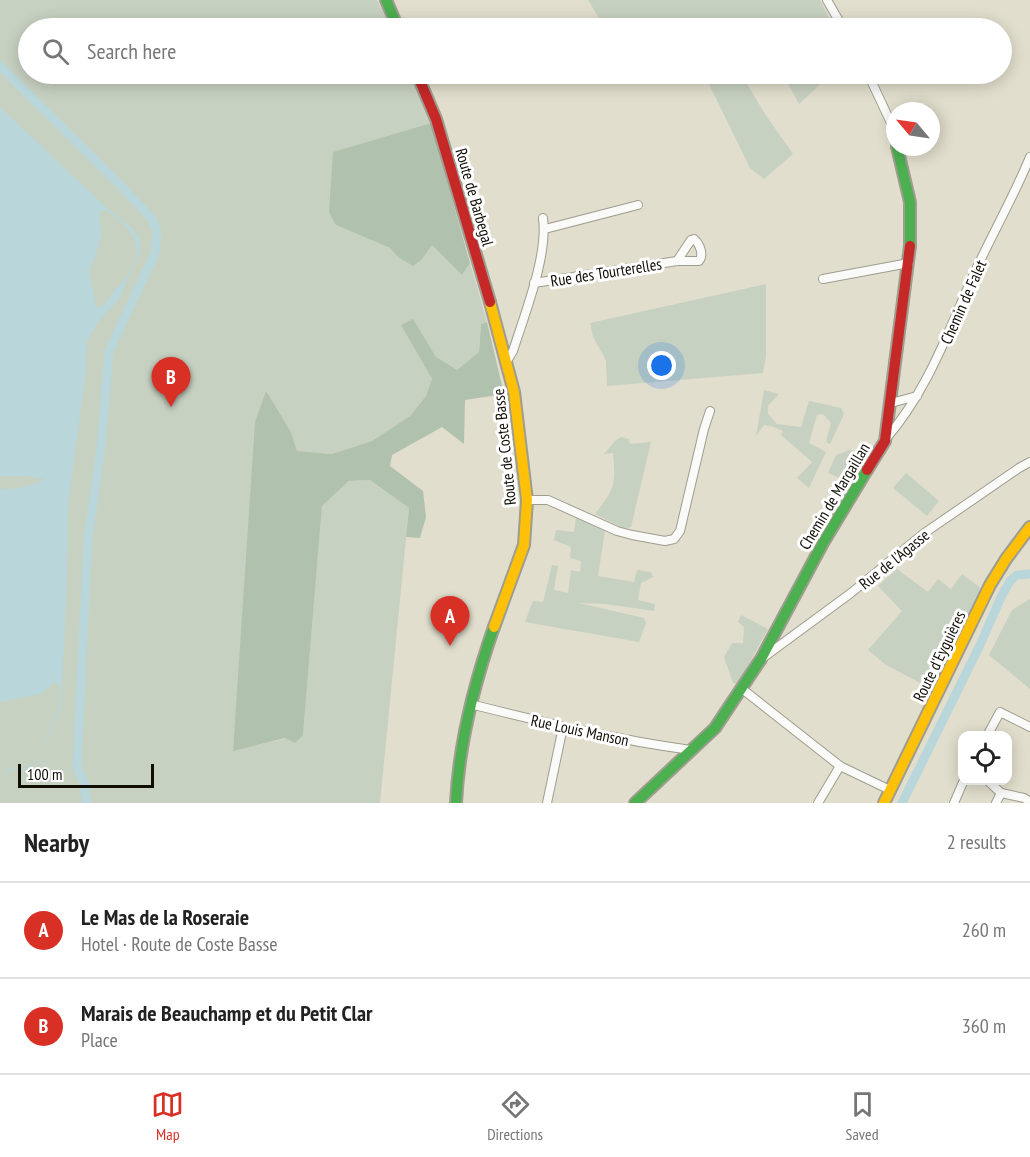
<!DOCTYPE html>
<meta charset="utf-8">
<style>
:root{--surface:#fff;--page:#f2f2f2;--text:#222;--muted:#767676;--line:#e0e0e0;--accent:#d93025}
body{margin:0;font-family:"PT Sans Narrow",sans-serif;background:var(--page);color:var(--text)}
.controls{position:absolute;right:18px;bottom:18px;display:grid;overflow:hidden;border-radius:12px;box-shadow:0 3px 15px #0003}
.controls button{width:54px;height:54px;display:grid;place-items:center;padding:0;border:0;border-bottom:2px solid var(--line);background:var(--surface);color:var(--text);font:30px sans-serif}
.compass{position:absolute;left:886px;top:102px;width:54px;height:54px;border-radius:50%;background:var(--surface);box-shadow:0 3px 15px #0003;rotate:299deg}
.scale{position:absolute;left:18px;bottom:15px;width:136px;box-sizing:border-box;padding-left:6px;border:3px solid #0f0d04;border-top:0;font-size:16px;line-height:21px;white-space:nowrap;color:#0f0d04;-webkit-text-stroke:4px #fff;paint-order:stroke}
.you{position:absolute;left:662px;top:366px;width:21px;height:21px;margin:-15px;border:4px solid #fff;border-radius:50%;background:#1a73e8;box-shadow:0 0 0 9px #1a73e833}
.badge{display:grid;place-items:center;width:39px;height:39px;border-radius:50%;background:var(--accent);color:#fff;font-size:20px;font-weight:700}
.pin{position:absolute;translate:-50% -50px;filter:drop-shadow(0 2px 3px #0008)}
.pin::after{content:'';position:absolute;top:32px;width:21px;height:18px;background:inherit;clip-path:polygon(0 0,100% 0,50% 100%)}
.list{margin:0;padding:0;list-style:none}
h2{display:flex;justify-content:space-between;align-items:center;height:78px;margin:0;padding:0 24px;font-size:26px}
h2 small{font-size:20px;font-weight:400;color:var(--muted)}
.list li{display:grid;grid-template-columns:39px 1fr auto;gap:18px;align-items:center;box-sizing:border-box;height:96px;padding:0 24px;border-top:2px solid var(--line)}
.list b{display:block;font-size:22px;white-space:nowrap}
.list p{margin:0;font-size:20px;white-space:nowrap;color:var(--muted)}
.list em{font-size:20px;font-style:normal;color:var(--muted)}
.icon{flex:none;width:33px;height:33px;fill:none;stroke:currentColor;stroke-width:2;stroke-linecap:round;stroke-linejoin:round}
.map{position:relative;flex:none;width:1030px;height:803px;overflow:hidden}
.search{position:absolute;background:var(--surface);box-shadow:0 3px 15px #0003;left:18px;right:18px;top:18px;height:66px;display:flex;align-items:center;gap:15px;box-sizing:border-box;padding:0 21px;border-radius:33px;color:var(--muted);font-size:22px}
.sheet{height:270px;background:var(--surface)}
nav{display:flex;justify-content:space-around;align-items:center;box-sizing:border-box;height:84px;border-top:2px solid var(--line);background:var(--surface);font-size:16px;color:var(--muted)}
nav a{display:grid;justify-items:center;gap:3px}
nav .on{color:var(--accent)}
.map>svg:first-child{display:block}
.green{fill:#c7d1c1}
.forest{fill:#b0c1ad}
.water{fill:#b9d6da;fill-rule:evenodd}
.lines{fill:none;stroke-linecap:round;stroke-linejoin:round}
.canal{stroke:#b9d6da;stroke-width:9}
.street-casing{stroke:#9e9d8f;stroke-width:10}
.fast-casing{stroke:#9e9d8f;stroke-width:14}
.slow-casing{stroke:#9e9d8f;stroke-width:14}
.jam-casing{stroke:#9e9d8f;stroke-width:14}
.street{stroke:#fafaf8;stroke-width:8}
.fast{stroke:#4caf50;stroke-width:10}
.slow{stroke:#ffc107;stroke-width:10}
.jam{stroke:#c62828;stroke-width:10}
.labels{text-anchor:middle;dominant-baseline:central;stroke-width:6;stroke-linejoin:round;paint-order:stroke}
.street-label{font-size:16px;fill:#0f0d04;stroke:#fff}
</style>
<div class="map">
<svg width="1030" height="803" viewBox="0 0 1030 803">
<rect width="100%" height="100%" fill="#e1decd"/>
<!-- green -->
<g class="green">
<polygon points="0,0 377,0 392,28 28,28 28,74 411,74 431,123 334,152 336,225 390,248 398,257 422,259 432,244 462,275 470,263 487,322 481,324 479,352 457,370 436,358 426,343 401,325 432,379 426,396 410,416 372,441 332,454 297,451 291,432 265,392 233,750 303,735 322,506 349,481 370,480 409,508 380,803 0,803"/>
<polygon points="588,0 820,0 834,28 605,28"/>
<polygon points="704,74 741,74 765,114 793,154 764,179 750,168"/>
<polygon points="783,74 831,74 799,104"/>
<polygon points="766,284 766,356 763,373 607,386 606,360 593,337 590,323"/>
<polygon points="764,390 779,394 768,406 768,414 777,424 801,427 809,401 841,408 844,414 830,444 826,442 831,423 823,414 817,415 809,443 826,452 809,488 797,478 812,462 781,435 783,431 771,426 764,425 756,436"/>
<path d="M621,437L629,439L630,444L651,442L631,527L625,529L595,514C615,488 616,486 613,453L604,454L616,440Z"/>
<polygon points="850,450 870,455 852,483 828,473 836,455"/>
<polygon points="906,473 939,501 927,516 893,488"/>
<polygon points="576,517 605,531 598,576 634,582 637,570 651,572 653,577 641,583 638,600 655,604 654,611 606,604 579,603 644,618 646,623 639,642 525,622 533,601 543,602 552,565 558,566 554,590 568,593 571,570 580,572 581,561 570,558 571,547 554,540 556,530 574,532"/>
<polygon points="897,569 928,592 938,579 951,589 962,574 982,589 932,689 886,665 868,650 902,611 878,586"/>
<polygon points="1030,599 1030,689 989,655 1012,610"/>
<polygon points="741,615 768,629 738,684 733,683 724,657 732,643 743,643 744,627 738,622"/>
</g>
<!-- forest -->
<g class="forest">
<polygon points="431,123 470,263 462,275 432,245 422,259 413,266 398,257 390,248 336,225 329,212 333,152"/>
<polygon points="413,319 436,357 457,370 479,352 481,324 487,322 504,394 465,400 464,444 442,427 392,455 390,466 423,491 426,517 420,538 406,537 409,508 370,480 349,481 322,506 303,735 295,743 285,738 233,751 255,422 266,391 291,432 297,451 332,454 372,441 410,416 426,396 432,379 401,325"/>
</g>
<!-- water -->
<path class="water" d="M0,107L108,209L132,228L140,239V251L118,301L99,320L87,342L86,372L68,504L67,579L61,706L45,745L34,763L27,769L11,770L0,782L9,769L26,768L34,762L44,745L59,706L60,687L56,682L40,694L0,702V489C16,489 31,487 45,479L26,476H0ZM105,210C134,230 148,245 125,280C122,284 118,286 115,290C109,297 107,303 100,308L96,306L89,270C94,263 99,246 101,237C102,230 99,220 99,212Z"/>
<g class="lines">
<!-- canal -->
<g class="canal">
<polyline points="0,66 123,188 152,219 157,231 155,253 109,351 101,447 88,538 77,766 84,784 87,803"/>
<polyline points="902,803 980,645 1001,597 1010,581 1017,575 1030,574"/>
</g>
<!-- street casing -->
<g class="street-casing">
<g id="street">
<polyline points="827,0 843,28"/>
<polyline points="868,74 891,123 895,138"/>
<polyline points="545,229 638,205"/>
<polyline points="823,279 909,263"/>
<path d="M534,283L677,261H699C704,255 700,244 694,239L691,240L677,261"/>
<path d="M507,361L513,351C525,313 548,256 543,218"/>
<polyline points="891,403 917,396"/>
<path d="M885,440C925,394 945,340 969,285C988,241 1012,201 1030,157"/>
<polyline points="527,500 548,500 617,531 632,535 665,541 674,539 680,531 704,429 710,411"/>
<polyline points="764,657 851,593 923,534 1019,468 1030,462"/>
<polyline points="741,688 840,766 890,790"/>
<path d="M470,704C543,722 616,740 691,750"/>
<polyline points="987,736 1000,712 1030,727"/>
<polyline points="987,780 1001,793"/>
<polyline points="547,803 563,727"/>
<polyline points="818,803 840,766"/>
<polyline points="954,803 964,780"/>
<polyline points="996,803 1001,793 1024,798 1030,802"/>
</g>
</g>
<!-- fast casing -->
<g class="fast-casing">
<g id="fast">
<polyline points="386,0 398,28"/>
<polyline points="897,147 910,202 910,246"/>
<path d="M456,803C459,743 474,684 494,627"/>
<polyline points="635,803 715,728 761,659 823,543 867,470"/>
</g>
</g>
<!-- slow casing -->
<g class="slow-casing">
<g id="slow">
<polyline points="490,302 514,392 527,500 524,545 494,627"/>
<polyline points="884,803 990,585 1006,559 1030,527"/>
</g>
</g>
<!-- jam casing -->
<g class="jam-casing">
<g id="jam">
<polyline points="417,74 436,119 490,302"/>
<polyline points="867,470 885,441 910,246"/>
</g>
</g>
<!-- street -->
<use href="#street" class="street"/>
<!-- fast -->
<use href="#fast" class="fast"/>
<!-- slow -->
<use href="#slow" class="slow"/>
<!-- jam -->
<use href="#jam" class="jam"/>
</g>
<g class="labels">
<!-- street labels -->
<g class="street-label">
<text transform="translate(475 197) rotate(74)">Route de Barbegal</text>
<text transform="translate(606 272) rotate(-9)">Rue des Tourterelles</text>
<text transform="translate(963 302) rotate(-66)">Chemin de Falet</text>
<text transform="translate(504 447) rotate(-96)">Route de Coste Basse</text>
<text transform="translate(834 496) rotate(-59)">Chemin de Margaillan</text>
<text transform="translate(894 559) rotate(-39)">Rue de l'Agasse</text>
<text transform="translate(939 656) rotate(-64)">Route d'Eyguières</text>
<text transform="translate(580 730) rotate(12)">Rue Louis Manson</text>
</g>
</g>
</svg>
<div class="controls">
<button><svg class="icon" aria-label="locate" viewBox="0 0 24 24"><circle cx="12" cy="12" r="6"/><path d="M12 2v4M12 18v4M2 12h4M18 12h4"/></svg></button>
</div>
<svg class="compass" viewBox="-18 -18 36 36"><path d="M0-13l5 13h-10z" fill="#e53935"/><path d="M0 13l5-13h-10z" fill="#767676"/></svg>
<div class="scale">100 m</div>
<div class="you"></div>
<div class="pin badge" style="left:450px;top:646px">A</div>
<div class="pin badge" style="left:171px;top:407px">B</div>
<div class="search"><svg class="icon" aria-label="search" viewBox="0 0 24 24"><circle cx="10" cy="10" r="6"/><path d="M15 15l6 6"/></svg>Search here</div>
</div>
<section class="sheet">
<h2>Nearby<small>2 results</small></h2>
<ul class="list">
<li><span class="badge">A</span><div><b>Le Mas de la Roseraie</b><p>Hotel · Route de Coste Basse</p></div><em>260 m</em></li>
<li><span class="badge">B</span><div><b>Marais de Beauchamp et du Petit Clar</b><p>Place</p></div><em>360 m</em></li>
</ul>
</section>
<nav>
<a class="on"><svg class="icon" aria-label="map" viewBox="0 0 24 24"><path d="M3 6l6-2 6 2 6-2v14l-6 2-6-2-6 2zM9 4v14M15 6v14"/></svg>Map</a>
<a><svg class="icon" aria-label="directions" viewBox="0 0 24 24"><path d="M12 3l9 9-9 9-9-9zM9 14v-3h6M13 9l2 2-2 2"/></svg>Directions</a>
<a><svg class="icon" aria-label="saved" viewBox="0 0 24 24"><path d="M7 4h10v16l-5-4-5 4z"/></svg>Saved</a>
</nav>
